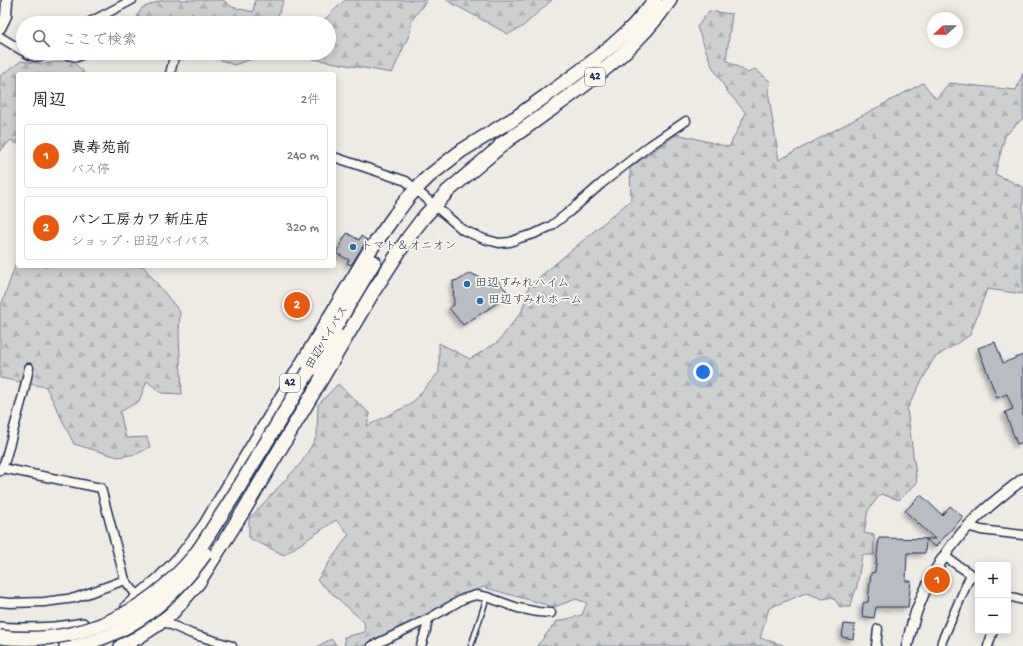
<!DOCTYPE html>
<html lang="ja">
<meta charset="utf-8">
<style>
:root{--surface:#fff;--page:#f2f2f2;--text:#222;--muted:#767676;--line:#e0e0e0;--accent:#ea580c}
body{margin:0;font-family:"Gochi Hand","Klee One",sans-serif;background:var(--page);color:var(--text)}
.controls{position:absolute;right:12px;bottom:12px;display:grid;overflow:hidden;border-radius:4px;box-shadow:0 2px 10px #0003}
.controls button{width:36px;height:36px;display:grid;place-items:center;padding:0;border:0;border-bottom:1px solid var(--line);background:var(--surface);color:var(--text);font:20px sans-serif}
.compass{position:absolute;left:927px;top:12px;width:36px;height:36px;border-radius:50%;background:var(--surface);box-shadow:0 2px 10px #0003;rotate:248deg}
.you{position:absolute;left:703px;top:372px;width:14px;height:14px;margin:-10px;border:3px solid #fff;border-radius:50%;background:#1a73e8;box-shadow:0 0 0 6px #1a73e833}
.badge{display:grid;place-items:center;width:26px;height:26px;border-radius:50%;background:var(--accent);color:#fff;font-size:13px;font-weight:700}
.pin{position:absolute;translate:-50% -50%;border:2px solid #fff;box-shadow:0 1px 4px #0006}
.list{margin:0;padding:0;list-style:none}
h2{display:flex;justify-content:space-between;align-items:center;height:52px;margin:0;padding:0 16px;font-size:17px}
h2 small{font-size:13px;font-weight:400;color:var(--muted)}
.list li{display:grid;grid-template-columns:26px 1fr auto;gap:12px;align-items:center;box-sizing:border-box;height:64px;margin:0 8px 8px;padding:0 8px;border:1px solid var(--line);border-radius:4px}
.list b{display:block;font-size:15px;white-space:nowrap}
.list p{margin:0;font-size:13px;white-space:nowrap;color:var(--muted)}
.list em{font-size:13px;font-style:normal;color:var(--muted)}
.icon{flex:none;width:22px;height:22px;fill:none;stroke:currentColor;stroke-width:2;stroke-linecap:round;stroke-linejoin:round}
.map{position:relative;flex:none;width:1023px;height:646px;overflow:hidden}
.search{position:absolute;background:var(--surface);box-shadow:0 2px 10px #0003;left:16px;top:16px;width:320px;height:44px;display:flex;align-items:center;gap:10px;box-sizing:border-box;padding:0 14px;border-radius:22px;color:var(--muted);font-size:15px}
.panel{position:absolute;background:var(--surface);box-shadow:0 2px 10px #0003;left:16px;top:72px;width:320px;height:196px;border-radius:4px}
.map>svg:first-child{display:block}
.forest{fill:url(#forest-firs);stroke:#747f96}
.building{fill:#b9bcc3;stroke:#1b2f5e;filter:url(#shadow)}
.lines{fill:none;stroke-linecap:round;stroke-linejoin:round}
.service-casing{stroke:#1b2f5e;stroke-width:7}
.minor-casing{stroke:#1b2f5e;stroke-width:11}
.tertiary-casing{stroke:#1b2f5e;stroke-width:13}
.trunk-casing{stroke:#1b2f5e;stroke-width:16}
.service{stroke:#fbf7ec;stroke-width:4}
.minor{stroke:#fbf7ec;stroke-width:8}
.tertiary{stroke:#fbf7ec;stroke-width:10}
.trunk{stroke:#fbf7ec;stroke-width:13}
.trunk-bridge-casing{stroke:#1b2f5e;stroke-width:16;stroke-linecap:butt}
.trunk-bridge{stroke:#fbf7ec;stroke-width:13}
.poi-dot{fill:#1f6fb2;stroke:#fbf7ec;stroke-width:1.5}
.labels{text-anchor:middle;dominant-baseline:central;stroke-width:3.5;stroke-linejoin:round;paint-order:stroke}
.shield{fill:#fbf7ec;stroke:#5e6b89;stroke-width:1}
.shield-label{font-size:11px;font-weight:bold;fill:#1b2f5e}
.poi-label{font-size:12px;fill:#1b2f5e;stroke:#fbf7ec;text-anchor:start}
.street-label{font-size:12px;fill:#1b2f5e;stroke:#fbf7ec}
</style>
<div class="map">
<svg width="1023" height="646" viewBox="0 0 1023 646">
<defs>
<pattern id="forest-firs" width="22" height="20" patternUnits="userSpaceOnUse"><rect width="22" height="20" fill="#cecfcf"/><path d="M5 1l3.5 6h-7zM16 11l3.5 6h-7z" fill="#b0b2b4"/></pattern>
<filter id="shadow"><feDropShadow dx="-3.5" dy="3.5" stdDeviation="2" flood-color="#0004"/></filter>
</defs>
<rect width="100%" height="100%" fill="#eeebe4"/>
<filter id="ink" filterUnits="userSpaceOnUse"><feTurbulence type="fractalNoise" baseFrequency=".025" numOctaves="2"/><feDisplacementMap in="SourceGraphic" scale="8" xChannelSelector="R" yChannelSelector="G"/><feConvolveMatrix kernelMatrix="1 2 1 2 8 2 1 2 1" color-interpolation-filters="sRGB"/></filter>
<g filter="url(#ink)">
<!-- forest -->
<g class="forest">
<polygon points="162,0 223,0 232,7 253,12 255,0 284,0 275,23 154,23 137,16 142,8"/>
<polygon points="345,0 427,0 412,20 410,33 392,73 313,59 315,53 329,53 329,23 323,23 324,20"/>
<polygon points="446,0 552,0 522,27 508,34"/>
<polygon points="709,11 732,14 726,60 748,73 755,69 771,82 768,91 779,160 923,83 936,99 949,83 1016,90 1023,73 1023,118 1005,136 995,174 1023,187 1023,294 987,289 970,335 934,358 907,409 917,483 899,500 881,494 868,510 864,533 874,535 874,555 862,555 857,586 850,607 840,607 833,597 823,599 806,593 769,608 760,638 783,645 783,646 537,646 556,622 582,615 587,603 576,599 554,607 483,587 423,618 381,636 365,646 344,646 345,645 344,637 365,632 364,622 317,580 349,534 336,520 284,555 249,538 249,519 302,462 317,436 318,405 338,384 370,414 367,426 411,404 439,372 439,343 470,359 498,342 522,311 529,286 631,200 630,168 677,134 729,147 746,113 727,91 712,66 697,27"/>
<polygon points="203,53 257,53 252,59 234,65"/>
<polygon points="71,60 84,72 82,74 18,74 18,144 11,140 0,151 0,76 21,61 42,64"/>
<polygon points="18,257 18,266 143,266 180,312 179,335 182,394 161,393 147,381 139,401 120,412 126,438 147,437 150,447 137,454 118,457 74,444 46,387 0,378 0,307 4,298"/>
<polygon points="331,639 337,646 318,646"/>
</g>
<!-- building -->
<g class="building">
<polygon points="347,233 359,240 361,236 367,240 351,265 347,263 349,260 336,253"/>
<polygon points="470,273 490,282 496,278 510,295 463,325 449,308 454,305 453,281 459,280"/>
<polygon points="995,342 1003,363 1023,355 1023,442 1017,444 1005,412 1013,409 1007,394 997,398 978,348"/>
<polygon points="921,495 942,515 950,506 963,517 935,547 926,539 925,553 907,553 906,581 911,581 908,607 876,607 874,618 862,616 863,603 868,602 871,573 875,572 879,538 935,539 905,511"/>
<polygon points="844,624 855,625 853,639 842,637"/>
</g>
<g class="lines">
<!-- service casing -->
<g class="service-casing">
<polyline id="service" points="471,646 487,597"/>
</g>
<!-- minor casing -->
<g class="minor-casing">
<g id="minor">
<polyline points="88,23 132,0"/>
<polyline points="0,37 23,51"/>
<path d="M26,53C35,59 41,57 50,53"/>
<polyline points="65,53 68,55 77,57 85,53"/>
<polyline points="170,74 175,53"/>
<polyline points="334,157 406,181 463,230 484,239 499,243 510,242 520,238 534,234 551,226 569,212 601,184 649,146 686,121"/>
<polyline points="2,468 101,488 125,580 139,598 155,617 162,621 192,634 232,646"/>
<polyline points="0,471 5,461 23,395 29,368"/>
<polyline points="968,526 981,530 1023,535"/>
<polyline points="944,556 978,579"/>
<polyline points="1008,596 1023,600"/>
<polyline points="0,602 10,603 44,602 75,598 125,580"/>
<polyline points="372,646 428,619 463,599 476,595 487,597 518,608 538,612 551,613"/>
<polyline points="421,646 426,630 428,619"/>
<polyline points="876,646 878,629"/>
<polyline points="941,646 942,641 971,574"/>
<polyline points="988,646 993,631"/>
</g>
</g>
<!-- tertiary casing -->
<g class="tertiary-casing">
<g id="tertiary">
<polyline points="0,28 6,16 7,0"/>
<path d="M907,646C916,599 940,554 974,520C989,505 1006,492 1023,479"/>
</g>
</g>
<!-- trunk casing -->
<g class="trunk-casing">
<g id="trunk">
<path d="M507,124C547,94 590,67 627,32C637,23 646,11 655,0"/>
<path d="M501,144C518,134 533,122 549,111C594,79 639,46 670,0"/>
<polyline points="327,341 374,262"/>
<polyline points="314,373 337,335"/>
<polyline points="128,607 160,579 182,556 205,526 368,253 395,215 407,199 416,189 428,177 461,151 513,119"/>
<path d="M0,629C7,630 15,630 22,630C42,630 62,629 82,625"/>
<polyline points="66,646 84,634"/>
<polyline points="121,646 137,638 157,625 172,613 198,583 244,510 373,292 408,238 424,217 448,191 508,140"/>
</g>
</g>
<!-- service -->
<use href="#service" class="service"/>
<!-- minor -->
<use href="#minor" class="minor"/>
<!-- tertiary -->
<use href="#tertiary" class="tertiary"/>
<!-- trunk -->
<use href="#trunk" class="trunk"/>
<!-- trunk-bridge casing -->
<g class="trunk-bridge-casing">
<g id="trunk-bridge">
<path d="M0,637C78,646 145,615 194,556C202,546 209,534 216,523C228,505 240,486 251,467C271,435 290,403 309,371"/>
<path d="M76,646C132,633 172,600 205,554"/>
</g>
</g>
<!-- trunk-bridge -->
<use href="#trunk-bridge" class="trunk-bridge"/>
</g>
</g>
<!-- markers -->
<g class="poi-dot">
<circle cx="353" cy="247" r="4"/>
<circle cx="467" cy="284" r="4"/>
<circle cx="480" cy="301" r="4"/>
</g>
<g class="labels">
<!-- shield labels -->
<g class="shield">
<rect x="585" y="68" width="20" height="18" rx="3"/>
<rect x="280" y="374" width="20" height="18" rx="3"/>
</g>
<g class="shield-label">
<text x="595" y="77">42</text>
<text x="290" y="383">42</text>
</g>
<!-- poi labels -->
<g class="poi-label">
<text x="361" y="247">トマト＆オニオン</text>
<text x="475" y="284">田辺すみれハイム</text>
<text x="488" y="301">田辺すみれホーム</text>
</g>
<!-- street labels -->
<g class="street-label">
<text transform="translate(328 338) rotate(-59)">田辺バイパス</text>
</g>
</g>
</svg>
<div class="controls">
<button>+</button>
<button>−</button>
</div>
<svg class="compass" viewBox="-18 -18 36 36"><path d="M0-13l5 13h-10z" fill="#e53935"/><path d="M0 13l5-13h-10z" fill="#767676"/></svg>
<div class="you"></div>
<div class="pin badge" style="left:937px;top:580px">1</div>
<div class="pin badge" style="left:297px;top:305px">2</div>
<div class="search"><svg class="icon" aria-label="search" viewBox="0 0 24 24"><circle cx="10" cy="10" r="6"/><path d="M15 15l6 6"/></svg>ここで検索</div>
<section class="panel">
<h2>周辺<small>2件</small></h2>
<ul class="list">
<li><span class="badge">1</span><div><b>真寿苑前</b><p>バス停</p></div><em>240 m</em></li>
<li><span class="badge">2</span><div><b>パン工房カワ 新庄店</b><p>ショップ · 田辺バイパス</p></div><em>320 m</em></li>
</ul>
</section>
</div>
